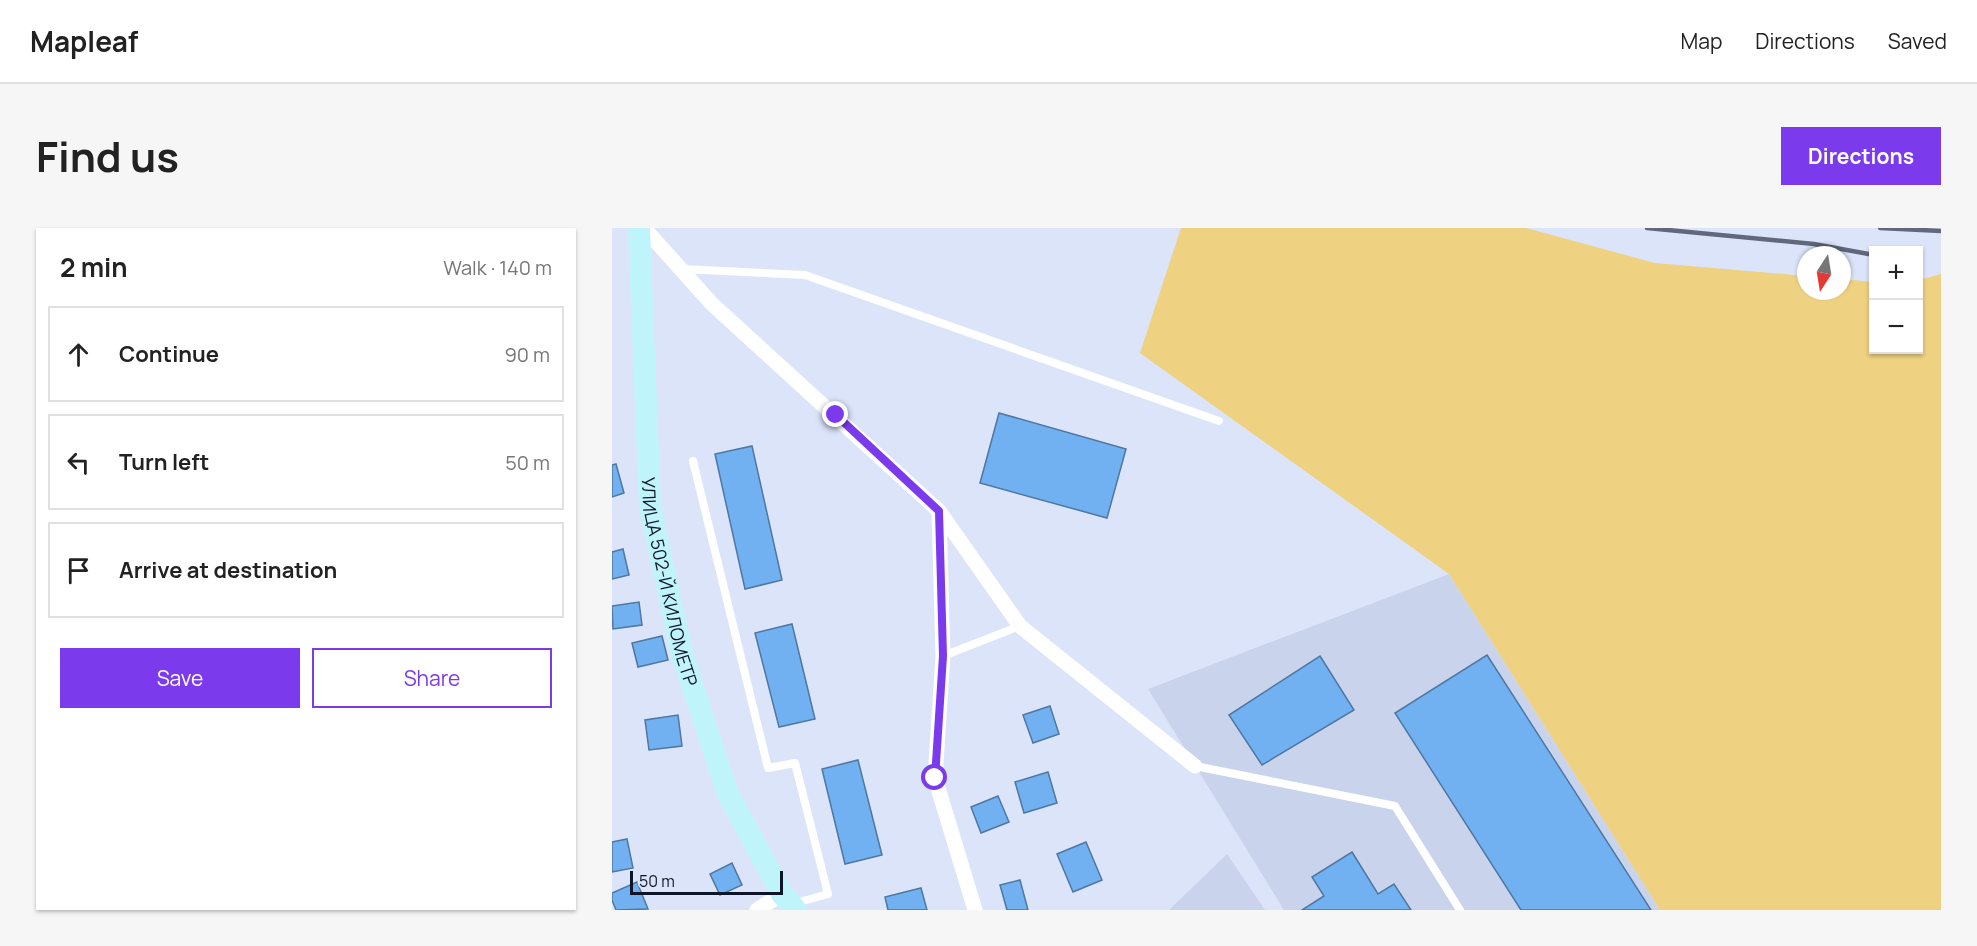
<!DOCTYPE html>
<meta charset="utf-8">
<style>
:root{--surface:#fff;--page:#f6f6f6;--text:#222;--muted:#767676;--line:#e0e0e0;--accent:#7c3aed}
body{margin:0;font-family:Manrope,sans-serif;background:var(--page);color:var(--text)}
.controls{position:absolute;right:18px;top:18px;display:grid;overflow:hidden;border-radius:0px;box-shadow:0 2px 4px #0004}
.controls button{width:54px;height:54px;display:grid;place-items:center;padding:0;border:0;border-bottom:2px solid var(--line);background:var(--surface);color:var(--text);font:30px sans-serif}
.compass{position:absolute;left:1185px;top:18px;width:54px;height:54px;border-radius:50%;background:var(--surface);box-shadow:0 2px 4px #0004;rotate:192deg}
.scale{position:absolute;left:18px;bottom:15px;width:153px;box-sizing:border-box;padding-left:6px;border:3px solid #0f1528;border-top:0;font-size:16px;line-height:21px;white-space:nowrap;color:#0f1528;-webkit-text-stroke:4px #dce4fa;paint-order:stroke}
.stop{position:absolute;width:18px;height:18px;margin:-14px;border:4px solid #7c3aed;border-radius:50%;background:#fff}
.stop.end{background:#7c3aed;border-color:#fff;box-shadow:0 2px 6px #0008}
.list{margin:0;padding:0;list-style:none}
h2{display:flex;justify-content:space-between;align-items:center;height:78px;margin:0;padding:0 24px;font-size:26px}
h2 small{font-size:20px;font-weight:400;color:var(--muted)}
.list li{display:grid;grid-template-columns:39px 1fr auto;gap:18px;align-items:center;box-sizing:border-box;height:96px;margin:0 12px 12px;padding:0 12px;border:2px solid var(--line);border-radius:0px}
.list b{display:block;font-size:22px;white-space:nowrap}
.list em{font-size:20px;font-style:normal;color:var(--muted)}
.actions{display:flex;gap:12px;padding:18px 24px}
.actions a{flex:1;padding:14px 0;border:2px solid var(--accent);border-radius:0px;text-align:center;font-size:21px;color:var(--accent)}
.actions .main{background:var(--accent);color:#fff}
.icon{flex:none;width:33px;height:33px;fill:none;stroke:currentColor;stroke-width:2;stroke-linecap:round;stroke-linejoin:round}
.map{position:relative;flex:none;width:1329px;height:682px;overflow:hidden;border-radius:0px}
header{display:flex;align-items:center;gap:36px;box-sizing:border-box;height:84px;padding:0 30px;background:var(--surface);border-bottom:2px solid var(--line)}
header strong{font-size:28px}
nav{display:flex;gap:33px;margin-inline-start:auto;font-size:21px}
.intro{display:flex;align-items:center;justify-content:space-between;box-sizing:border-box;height:144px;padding:0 36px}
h1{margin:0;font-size:42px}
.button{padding:15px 27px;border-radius:0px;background:var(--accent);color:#fff;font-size:21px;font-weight:700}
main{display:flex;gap:36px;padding:0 36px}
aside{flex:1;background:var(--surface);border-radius:0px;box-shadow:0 2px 4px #0004}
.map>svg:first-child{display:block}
.built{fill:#cad3ec}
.green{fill:#eed181}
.building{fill:#71b1f1;stroke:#4e77a1;stroke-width:1.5}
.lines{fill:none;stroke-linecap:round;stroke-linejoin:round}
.lane{stroke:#fff;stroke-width:8}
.street{stroke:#fff;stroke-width:15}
.secondary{stroke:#c0f4fb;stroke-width:22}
.rail{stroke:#61687c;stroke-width:4.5}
.route{stroke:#7c3aed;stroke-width:8}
.labels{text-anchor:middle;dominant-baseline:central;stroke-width:6;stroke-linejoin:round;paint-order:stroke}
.street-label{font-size:18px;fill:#0f1528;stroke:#dce4fa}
</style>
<header>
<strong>Mapleaf</strong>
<nav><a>Map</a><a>Directions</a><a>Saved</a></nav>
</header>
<div class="intro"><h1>Find us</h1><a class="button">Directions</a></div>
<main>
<aside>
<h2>2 min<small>Walk · 140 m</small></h2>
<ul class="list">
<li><svg class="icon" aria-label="ahead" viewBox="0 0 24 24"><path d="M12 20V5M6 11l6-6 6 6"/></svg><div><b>Continue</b></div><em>90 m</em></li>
<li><svg class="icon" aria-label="left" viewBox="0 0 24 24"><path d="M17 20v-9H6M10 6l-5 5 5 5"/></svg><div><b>Turn left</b></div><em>50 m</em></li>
<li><svg class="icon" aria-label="arrive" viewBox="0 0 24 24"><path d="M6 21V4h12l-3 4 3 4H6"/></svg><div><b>Arrive at destination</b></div></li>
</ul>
<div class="actions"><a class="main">Save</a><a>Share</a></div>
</aside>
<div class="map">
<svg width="1329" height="682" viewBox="0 0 1329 682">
<rect width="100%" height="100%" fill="#dce4fa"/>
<!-- built -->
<g class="built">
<polygon points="837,346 1048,682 672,682 536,461"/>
<polygon points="615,626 653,682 557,682"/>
</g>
<!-- green -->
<polygon class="green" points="569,0 914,0 1043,35 1194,48 1194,63 1230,63 1230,51 1261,54 1262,122 1306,122 1307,52 1329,46 1329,682 1048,682 837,346 528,125"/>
<!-- building -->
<g class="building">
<polygon points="387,185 514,221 495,290 368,255"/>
<polygon points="140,218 170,352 133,361 103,226"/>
<polygon points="4,236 12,265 0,269 0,237"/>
<polygon points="11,321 17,347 0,351 0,324"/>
<polygon points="27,374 30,397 1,401 0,378"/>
<polygon points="180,396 203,491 167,499 143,405"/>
<polygon points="50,408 56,432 26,439 20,415"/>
<polygon points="875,427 1039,682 909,682 783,485"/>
<polygon points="708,428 742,482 650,537 617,487"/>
<polygon points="438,478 447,506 421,515 411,487"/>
<polygon points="66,487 70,518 37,522 33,492"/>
<polygon points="246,532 270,627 233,636 210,541"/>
<polygon points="436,544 445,575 412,585 403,554"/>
<polygon points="386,568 397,594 369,605 359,579"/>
<polygon points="15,611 21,640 0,644 0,614"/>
<polygon points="474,614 490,652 461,664 445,626"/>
<polygon points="740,624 766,666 782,656 799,682 690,682 712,668 700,649"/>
<polygon points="120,635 130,657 108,667 98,646"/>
<polygon points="408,652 416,682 395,682 388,657"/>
<polygon points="25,654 36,681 4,682 0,672 0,665"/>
<polygon points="309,660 315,682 276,682 273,669"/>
</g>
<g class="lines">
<!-- lane -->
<g class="lane">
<polyline points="70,41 193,47 607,193"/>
<polyline points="81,233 156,540 183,535 216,666 184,675"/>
<polyline points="331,428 408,398"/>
<polyline points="583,538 783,578 848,682"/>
</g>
<!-- street -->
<g class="street">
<polyline points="32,0 100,76 327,283 331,428 323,550 363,682"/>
<polyline points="327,283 408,398 583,538"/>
<polyline points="145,682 170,666"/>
</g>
<!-- secondary -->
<path class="secondary" id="s1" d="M27,0L38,279L70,426L116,566L170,666L184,682"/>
<!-- rail -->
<g class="rail">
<polyline points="1035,0 1202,16 1262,27"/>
<polyline points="1268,0 1329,3"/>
</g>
</g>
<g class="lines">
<!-- route -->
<polyline class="route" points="224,187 327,283 331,428 323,550"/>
</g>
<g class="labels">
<!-- street labels -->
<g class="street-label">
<text stroke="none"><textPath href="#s1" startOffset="356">УЛИЦА 502-Й КИЛОМЕТР</textPath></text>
</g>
</g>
</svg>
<div class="controls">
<button>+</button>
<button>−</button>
</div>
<svg class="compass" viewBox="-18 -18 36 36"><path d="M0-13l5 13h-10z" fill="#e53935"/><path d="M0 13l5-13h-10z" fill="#767676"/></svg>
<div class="scale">50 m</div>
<div class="stop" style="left:323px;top:550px"></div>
<div class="stop end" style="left:224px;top:187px"></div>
</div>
</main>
